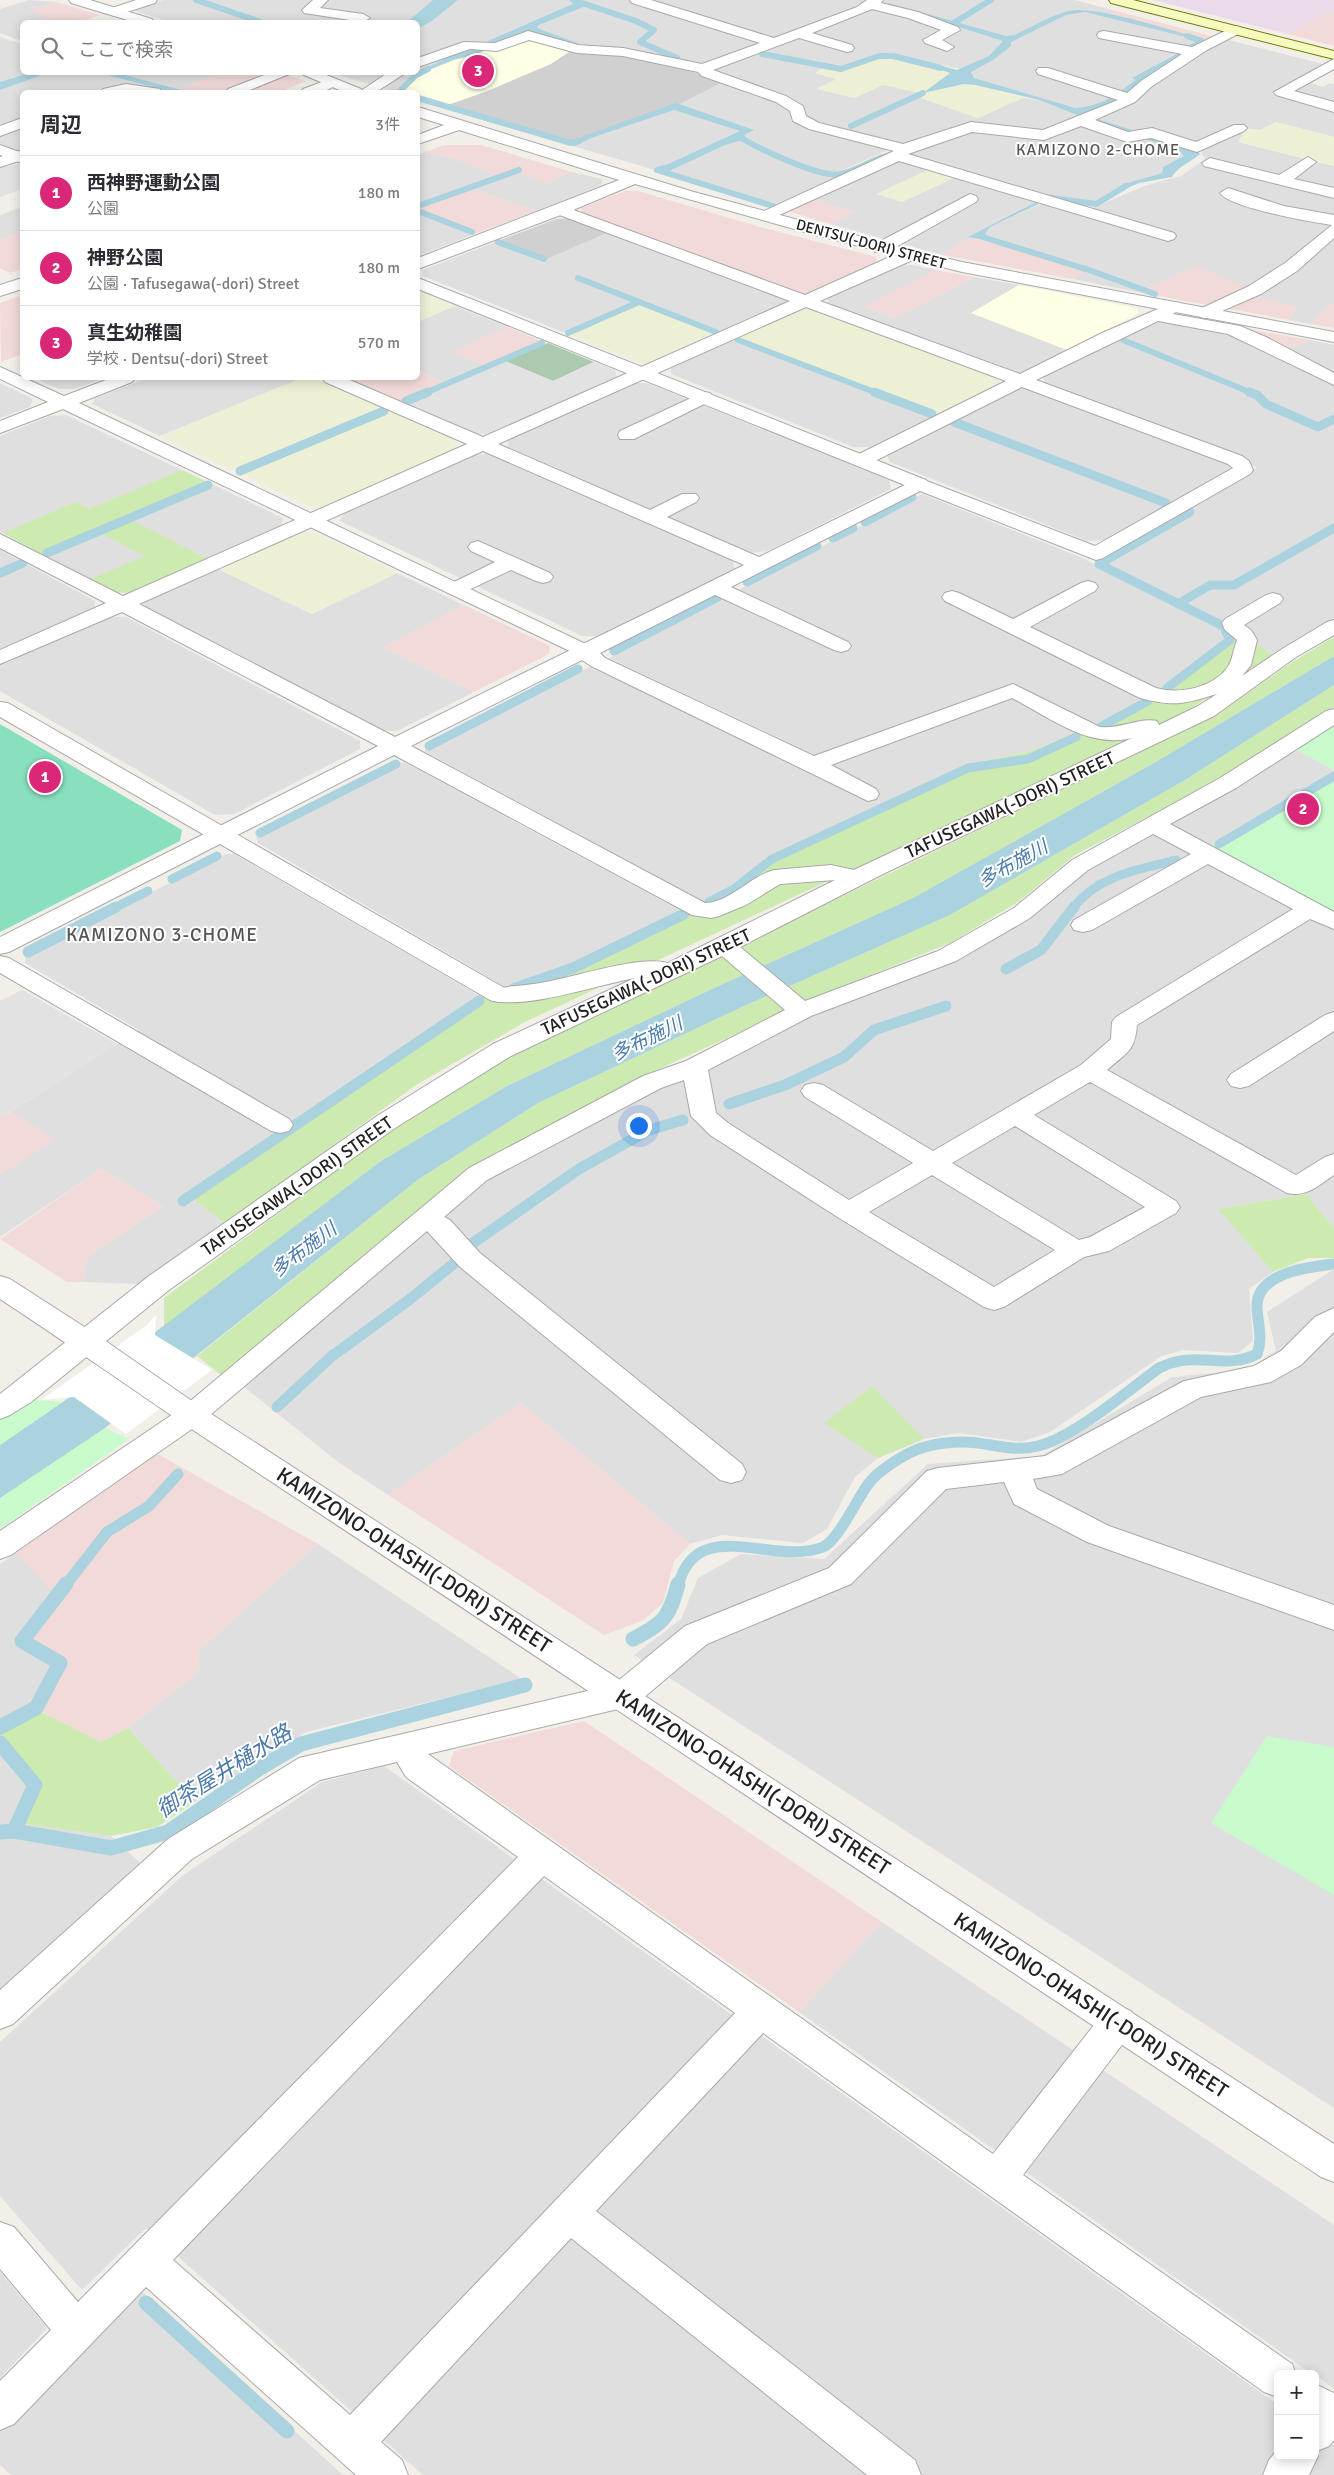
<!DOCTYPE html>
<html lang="ja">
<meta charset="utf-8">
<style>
:root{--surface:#fff;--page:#f7f7f7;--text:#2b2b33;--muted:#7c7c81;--line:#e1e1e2;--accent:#db2777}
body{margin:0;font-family:Signika,"Noto Sans JP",sans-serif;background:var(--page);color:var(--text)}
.controls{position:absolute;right:15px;bottom:15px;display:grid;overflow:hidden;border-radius:8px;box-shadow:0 2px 12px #0003}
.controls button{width:45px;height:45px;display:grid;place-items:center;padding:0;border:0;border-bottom:1px solid var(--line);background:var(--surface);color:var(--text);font:25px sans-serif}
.you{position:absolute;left:638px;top:1125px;width:18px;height:18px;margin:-12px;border:4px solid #fff;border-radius:50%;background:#1a73e8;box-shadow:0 0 0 8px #1a73e833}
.badge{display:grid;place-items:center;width:32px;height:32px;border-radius:50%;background:var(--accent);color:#fff;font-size:16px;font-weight:700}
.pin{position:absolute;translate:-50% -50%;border:2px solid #fff;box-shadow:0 1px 5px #0006}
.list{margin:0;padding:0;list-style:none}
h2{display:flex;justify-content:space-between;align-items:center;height:65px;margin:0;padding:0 20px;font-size:21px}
h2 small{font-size:16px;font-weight:400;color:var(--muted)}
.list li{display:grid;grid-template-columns:32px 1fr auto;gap:15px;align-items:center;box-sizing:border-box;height:75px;padding:0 20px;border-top:1px solid var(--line)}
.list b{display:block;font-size:19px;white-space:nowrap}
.list p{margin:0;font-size:16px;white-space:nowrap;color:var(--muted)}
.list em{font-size:16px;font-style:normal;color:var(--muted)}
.icon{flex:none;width:28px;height:28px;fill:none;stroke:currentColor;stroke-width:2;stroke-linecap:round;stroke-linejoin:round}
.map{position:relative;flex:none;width:1334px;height:2475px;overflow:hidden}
.search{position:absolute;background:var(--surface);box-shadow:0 2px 12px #0003;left:20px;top:20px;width:400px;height:55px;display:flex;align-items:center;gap:12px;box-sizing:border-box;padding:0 18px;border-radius:8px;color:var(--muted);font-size:19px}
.panel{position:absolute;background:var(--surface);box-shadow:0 2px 12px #0003;left:20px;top:90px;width:400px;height:290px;border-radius:8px}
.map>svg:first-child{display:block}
.residential{fill:#e0dfdf}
.commercial{fill:#f2dad9}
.industrial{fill:#ebdbe8}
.education{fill:#ffffe5}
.religious{fill:#d0d0d0}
.farmland{fill:#eef0d5}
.grass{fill:#cdebb0}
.cemetery{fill:#aacbaf}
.park{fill:#c8facc}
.pitch{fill:#88e0be}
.parking{fill:#e2e2e2}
.water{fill:#aad3df}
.pier{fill:#fff}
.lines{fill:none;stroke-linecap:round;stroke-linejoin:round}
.stream-far3{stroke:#aad3df;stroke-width:6}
.stream-far2{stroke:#aad3df;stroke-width:9}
.stream-far1{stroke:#aad3df;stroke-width:11}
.stream{stroke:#aad3df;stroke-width:15}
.minor-casing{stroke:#a9a9a9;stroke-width:2}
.tertiary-casing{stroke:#a9a9a9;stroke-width:2}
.secondary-casing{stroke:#707d05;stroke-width:2}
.minor{fill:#fff;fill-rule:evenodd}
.tertiary{fill:#fff;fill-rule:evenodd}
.secondary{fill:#f7fabf;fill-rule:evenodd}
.labels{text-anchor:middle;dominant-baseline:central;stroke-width:4;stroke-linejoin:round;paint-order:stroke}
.far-street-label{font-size:15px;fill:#222;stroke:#fff}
.far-neighbourhood-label{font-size:16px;letter-spacing:1px;fill:#555;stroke:#fff}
.street-label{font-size:18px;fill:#222;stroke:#fff}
.water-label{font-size:19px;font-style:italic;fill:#4a7aab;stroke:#fff}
.neighbourhood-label{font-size:19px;letter-spacing:1px;fill:#555;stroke:#fff}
.near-street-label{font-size:21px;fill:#222;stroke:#fff}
.near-water-label{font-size:22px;font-style:italic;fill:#4a7aab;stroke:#fff}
</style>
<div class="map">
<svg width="1334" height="2475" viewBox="0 0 1334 2475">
<rect width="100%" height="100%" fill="#f2efe9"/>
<!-- residential -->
<g class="residential">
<polygon points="29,0 57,2 31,11 48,17 33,22 22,22 22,41 0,33 0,9"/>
<polygon points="163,0 433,0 407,22 170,22 132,10"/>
<polygon points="458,0 871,0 858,10 703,66 623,50 568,43 529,31 452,55 428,67 414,75 397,92 331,73 418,72 418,29 432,21"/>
<polygon points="882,0 1075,0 1116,11 1109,14 1109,16 1199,40 1133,78 1136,80 1113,98 1086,108 1075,109 974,78 970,71 928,62 927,65 895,57 881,57 844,70 824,67 816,73 837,79 818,88 854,98 883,84 925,94 921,98 978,118 1023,98 1039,100 1095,122 1180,151 1185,156 1163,167 1162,173 1124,184 1093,203 1043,196 907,156 913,149 819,125 803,118 804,109 710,72"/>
<polygon points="0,37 22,44 22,72 30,73 0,82"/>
<polygon points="1225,39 1334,67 1334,69 1309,82 1323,87 1330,83 1334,84 1334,137 1276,122 1238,142 1334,166 1334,304 1330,304 1311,324 1289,320 1296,307 1248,296 1197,267 1138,292 1073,279 1087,268 995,240 985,234 990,227 1052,199 1092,208 1147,185 1181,176 1205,159 1201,151 1098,119 1132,104 1150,88 1208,47"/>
<polygon points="48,73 99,73 172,92 22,92 22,152 0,144 0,90"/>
<polygon points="118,73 221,73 178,89"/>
<polygon points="725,81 776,100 793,111 793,119 892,148 836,173 837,178 778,206 566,144 676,106"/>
<polygon points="425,152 454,158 500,177 517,171 546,183 572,172 602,179 602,185 536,211 470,188 418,207 418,155"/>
<polygon points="897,159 932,168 877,194 902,202 958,176 1036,202 969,237 971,237 943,255 830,224 854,212 810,199"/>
<polygon points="22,207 22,232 0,240 0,215"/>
<polygon points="418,211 477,233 418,256"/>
<polygon points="609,232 785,299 786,304 717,334 639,304 568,334 423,276 423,270 498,241 547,259"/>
<polygon points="912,265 936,270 864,307 895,318 974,277 1019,285 972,313 1067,350 1021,374 828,304 828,298 899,266"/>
<polygon points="454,306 508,327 452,352 485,366 446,383 418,371 418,322"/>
<polygon points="1160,322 1235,327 1285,350 1310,340 1334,345 1334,619 1274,655 1226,625 1104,565 1194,513 1189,510 1257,468 1241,456 1044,383 1044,376 1118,339"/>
<polygon points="732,340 933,416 870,447 853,447 671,374 671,368"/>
<polygon points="34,378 104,378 74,389 59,389"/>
<polygon points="148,378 302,378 160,436 92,404 95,398"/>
<polygon points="0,383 33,399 30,407 0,418"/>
<polygon points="637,383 647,383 889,480 891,489 768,551 748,553 508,447 508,440"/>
<polygon points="1024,385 1231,462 1236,468 1104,540 1087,541 890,462 886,454"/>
<polygon points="66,415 283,518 281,527 132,593 114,592 0,531 0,436 50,416"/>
<polygon points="491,454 733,560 734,569 603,636 582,636 340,521 344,513 475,455"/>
<polygon points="922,494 1080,557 1219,626 1227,640 1125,713 1031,751 970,764 876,806 770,858 730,888 703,902 424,751 589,667 802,764 815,755 609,658"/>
<polygon points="0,550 95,601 94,610 0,651"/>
<polygon points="218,569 312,614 397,573 464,605 384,647 474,692 397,731 381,731 144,609 145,601"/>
<polygon points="109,617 126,617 360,741 360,749 234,814 215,815 0,691 0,665"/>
<polygon points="1297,750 1334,770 1334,772 1211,845 1334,912 1334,1228 1306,1194 1219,1209 1273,1272 1249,1289 1253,1341 1238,1353 1182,1350 1160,1357 1050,1432 1021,1442 959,1433 924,1439 878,1458 855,1477 827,1529 803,1543 722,1535 690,1544 521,1403 388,1495 338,1462 243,1386 488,1176 666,1081 715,1067 823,1010 949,961 1085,866 1170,824"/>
<polygon points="404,762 683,912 571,966 509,989 258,843 256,837"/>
<polygon points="226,854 234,854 480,996 189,1195 225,1224 139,1284 83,1282 87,1257 163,1206 101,1169 0,1237 0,1174 55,1139 10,1112 139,1030 25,963 25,957"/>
<polygon points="1334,1269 1334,2108 634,1655 681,1619 698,1578 741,1554 824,1559 928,1464 1041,1456 1172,1377 1246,1370 1276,1351 1267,1312"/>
<polygon points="318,1544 522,1679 306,1732 195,1802 128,1728 199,1671 199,1650"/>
<polygon points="16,1553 60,1598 67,1664 39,1711 0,1732 0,1564"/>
<polygon points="0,1752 29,1789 18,1823 111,1836 140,1863 0,1991"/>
<polygon points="384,1766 1278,2405 1278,2456 1315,2456 1315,2432 1334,2445 1334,2475 423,2475 146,2228 82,2290 0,2196 0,2042 182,1876 322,1782"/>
<polygon points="882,1922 1334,2225 1334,2389 1315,2374 1312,2374 799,2012"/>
<polygon points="0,2272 47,2328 0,2378"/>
<polygon points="140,2290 343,2475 11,2475 0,2465 0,2429"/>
</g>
<!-- commercial -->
<g class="commercial">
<polygon points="57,2 100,15 80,22 33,22 47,17 30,11"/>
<polygon points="1116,11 1215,37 1208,40 1109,14"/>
<polygon points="1327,13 1334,14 1334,46 1288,34"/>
<polygon points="221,73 280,73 306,81 279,92 189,92 178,89"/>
<polygon points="445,145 481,145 572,172 546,183 517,171 500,177 454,158 425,152"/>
<polygon points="470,188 536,211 477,233 418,211 418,207"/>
<polygon points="625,191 638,191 760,227 876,257 877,263 804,295 583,214 581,208"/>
<polygon points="810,199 855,212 830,224 787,211"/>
<polygon points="22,232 22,269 10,273 0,268 0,240"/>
<polygon points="971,237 1086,271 1073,279 943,255"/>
<polygon points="1197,267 1247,287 1207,305 1138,292"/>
<polygon points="936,270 974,277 895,318 863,307"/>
<polygon points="22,295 22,354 1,362 0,303"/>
<polygon points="1248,296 1296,306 1289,320 1225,308"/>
<polygon points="1330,304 1334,304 1334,328 1311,324"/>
<polygon points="508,327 544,342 485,366 451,352"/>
<polygon points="1235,327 1310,340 1285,350"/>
<polygon points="418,371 446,383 401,401 346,378 418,378"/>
<polygon points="464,605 550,646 549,654 474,692 384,647"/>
<polygon points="10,1112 56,1139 0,1174 0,1118"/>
<polygon points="101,1169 163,1206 87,1257 83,1282 67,1282 0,1239"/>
<polygon points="521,1403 690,1544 674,1561 663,1603 642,1621 604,1635 388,1495"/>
<polygon points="158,1454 318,1544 199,1650 199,1671 128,1728 101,1742 39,1711 66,1664 29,1641 59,1598 16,1553"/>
<polygon points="584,1721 882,1922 799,2012 449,1766 454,1751"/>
</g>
<!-- industrial -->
<polygon class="industrial" points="1153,0 1334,0 1334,14 1327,13 1288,34"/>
<!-- education -->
<g class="education">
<polygon points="529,37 572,50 551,64 485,92 442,107 418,99 418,92 397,92 414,75 452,55"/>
<polygon points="1019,285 1136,308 1139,313 1067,350 971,313"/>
</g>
<!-- religious -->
<g class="religious">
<polygon points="572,50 614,53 671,66 725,81 676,106 566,144 442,107 485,92 551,64"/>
<polygon points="570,218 609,232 547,259 498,241 556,219"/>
</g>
<!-- farmland -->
<g class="farmland">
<polygon points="881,57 895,57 951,73 925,92 964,84 975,85 1023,98 978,118 921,98 924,94 883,85 854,98 817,89 837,79 815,73 824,67 844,70"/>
<polygon points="1276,122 1334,137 1334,166 1238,142 1246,128 1260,130"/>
<polygon points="932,168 958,176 902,202 877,194"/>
<polygon points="418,291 454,306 418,322"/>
<polygon points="639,304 717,334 652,362 640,362 568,334"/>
<polygon points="800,310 816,310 996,376 1000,383 933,416 732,340"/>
<polygon points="302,378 314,378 458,441 458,448 323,507 309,506 160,436"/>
<polygon points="316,533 397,573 312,614 218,569 298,534"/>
</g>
<!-- grass -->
<g class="grass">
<polygon points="182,470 213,485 131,520 208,559 132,593 114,592 90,579 145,556 100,533 45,556 3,533 76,502 89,509"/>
<polygon points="1226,625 1274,655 1170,722 525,1022 416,1085 225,1224 188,1195 480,996 509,989 571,966 730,888 770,858 876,806 970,764 1031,751 1125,713 1226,640 1219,626"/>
<polygon points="1334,637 1334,656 1154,763 913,898 714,988 507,1086 381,1161 164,1327 164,1298 391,1130 509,1058 1218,714 1291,663"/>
<polygon points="1334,685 1334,707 1228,775 1075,855 1018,902 950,943 833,990 650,1073 463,1172 222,1376 197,1356 419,1179 538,1103 742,1007 950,915 1185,780"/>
<polygon points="1306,1194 1334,1228 1334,1258 1308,1258 1273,1272 1218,1209"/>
<polygon points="872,1386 924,1439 878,1458 824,1423"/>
<polygon points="39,1711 101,1742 128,1728 195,1802 157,1827 111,1836 18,1823 29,1789 0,1752 0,1732"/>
</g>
<!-- cemetery -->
<polygon class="cemetery" points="548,343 594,362 553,381 505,361"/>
<!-- park -->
<g class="park">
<polygon points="1334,725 1334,770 1297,750"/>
<polygon points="1334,772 1334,912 1211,845"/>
<polygon points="0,1397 63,1402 0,1445"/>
<polygon points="105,1428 129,1439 0,1529 0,1498"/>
<polygon points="1267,1736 1334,1747 1334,1895 1211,1823"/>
</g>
<!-- pitch -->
<polygon class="pitch" points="0,724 182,830 180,841 0,932"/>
<!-- parking -->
<g class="parking">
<polygon points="22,163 22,189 0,197 0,168"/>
<polygon points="505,361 553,381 594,362 615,370 617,378 492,433 477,434 405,403"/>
<polygon points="22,990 117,1044 0,1118 0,1001"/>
</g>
<!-- water -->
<g class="water">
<polygon points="433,0 458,0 432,21 418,29 418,22 407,22"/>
<polygon points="569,0 578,0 588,5 539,25 537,28 583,45 529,31 494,44 480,53 454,60 416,75 428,67 452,55 478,48 490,40 575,3"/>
<path d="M852,0L892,4L1006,36L1014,35C1033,27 1055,12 1075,10C1105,8 1172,31 1204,39L1198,40L1085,12L1066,15L1011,42V46L993,60L971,72L974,78L1075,108C1099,107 1117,95 1135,80L1132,78L1178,53H1186L1121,99L1089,114L1098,119L1196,150L1200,154C1191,162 1178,166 1172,177L1139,183L1115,193L1124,184L1162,173L1163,167L1184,156L1180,151L1095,122L1039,100L975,85L964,84L923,93L950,73L927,65L928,62L957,70L989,56L1003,41L889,5Z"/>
<polygon points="30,73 48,73 0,90 0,82"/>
<polygon points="99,73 118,73 189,92 172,92"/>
<polygon points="676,103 754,130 744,135 746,140 753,143 739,141 725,145 665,173 653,171 740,131 674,110 591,138 575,146 564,143"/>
<polygon points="1036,202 1039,204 990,227 985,234 995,240 993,241 968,237"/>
<polygon points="1334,656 1334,685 1185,780 950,915 742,1007 538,1103 419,1179 105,1428 0,1498 0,1445 63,1402 381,1161 507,1086 714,988 913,898 1154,763"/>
</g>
<!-- pier -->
<polygon class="pier" points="156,1315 155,1335 212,1370 126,1434 74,1397 41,1400 147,1325"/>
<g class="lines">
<!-- stream-far3 -->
<g class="stream-far3">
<polyline points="196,0 261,22"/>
<polyline points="573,0 636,21 654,30 640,42 677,58"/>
<polyline points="952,24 991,0"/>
<polyline points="762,54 841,69 879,56 893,56 941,68"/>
<polyline points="1181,54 1202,41 1187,36"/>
<polyline points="399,92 416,75 428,69"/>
<polyline points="418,98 571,143 579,141"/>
<polyline points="851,126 923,93"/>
<path d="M740,137C757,148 822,179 841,174C863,169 879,153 903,154"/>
<polyline points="663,168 657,170 773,206"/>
<polyline points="1045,197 1096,204 1126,186"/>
<polyline points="418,206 519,170"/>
<polyline points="418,211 472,232"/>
<polyline points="979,236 1089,270 1155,294"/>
<polyline points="498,242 544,259"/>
<polyline points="578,278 716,332"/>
<polyline points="568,333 639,302"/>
<polyline points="738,340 877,393"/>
<polyline points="1123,340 1252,393"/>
<polyline points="425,393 542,343"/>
</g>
<!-- stream-far2 -->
<g class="stream-far2">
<polyline points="874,392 932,414"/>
<polyline points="1249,392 1257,395 1266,404 1318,427 1334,419"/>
<polyline points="406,401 428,392"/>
<polyline points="954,422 1166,503"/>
<polyline points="240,471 384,411"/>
<polyline points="865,522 912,497"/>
<polyline points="833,538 853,528"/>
<polyline points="47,553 208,485"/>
<polyline points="0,573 23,563"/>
<polyline points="747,582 817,546"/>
<polyline points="1178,604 1210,585 1234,585 1334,528"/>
<polyline points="614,651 718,597"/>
<polyline points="1167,688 1230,640 1223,626 1099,564 1190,512"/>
<polyline points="1102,726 1148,701"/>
<polyline points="429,746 578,669"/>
<polyline points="260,833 396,764"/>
<polyline points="1219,844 1334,776"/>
<polyline points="172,879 217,856"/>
<polyline points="709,902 734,889 772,859 968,768 1028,759 1076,737"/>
<polyline points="114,908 148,891"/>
<path d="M1073,908C1098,875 1138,870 1176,860"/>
</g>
<!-- stream-far1 -->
<g class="stream-far1">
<polyline points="28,952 116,907"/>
<polyline points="1006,969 1041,950 1074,907"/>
<polyline points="513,989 573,968 684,914"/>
<polyline points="729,1104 785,1085 844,1057 874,1030 946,1006"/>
<polyline points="183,1201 479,1001"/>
<polyline points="473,1243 579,1169 649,1130 683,1120"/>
<polyline points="277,1407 332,1356 409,1300 457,1261"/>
<polyline points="65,1586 107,1532 149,1506 178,1474"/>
<path d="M678,1586C697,1513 773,1567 823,1547C838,1541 858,1497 869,1483C876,1474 892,1463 902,1457C920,1446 942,1442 963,1442C990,1442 1011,1453 1038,1446C1073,1438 1129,1390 1159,1368C1197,1349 1223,1371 1257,1354C1263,1338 1258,1325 1257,1308C1255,1273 1308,1267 1334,1264"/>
</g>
<!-- stream -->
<g class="stream">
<path d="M633,1639C664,1623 669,1618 678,1584"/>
<polyline points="0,1727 36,1708 60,1663 22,1641 66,1584"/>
<polyline points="0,1743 35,1785 14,1831"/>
<polyline points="0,1832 14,1831 111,1848 168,1832 260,1768 301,1744 525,1685"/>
<polyline points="146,2303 287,2431"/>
</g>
<!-- minor casing -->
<g class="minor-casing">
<g id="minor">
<polygon points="136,0 157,0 155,3 114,16 107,12 109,9"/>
<polygon points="313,0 328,0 320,8 363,14 370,18 363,22 304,13 302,10"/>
<polygon points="630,0 651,0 774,38 857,7 867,0 883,0 881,3 918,12 958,27 960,30 942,40 954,47 947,51 925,43 923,40 941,30 908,18 872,9 812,33 852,45 854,48 852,51 847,52 799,38 713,70 786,96 803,106 806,116 819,123 903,144 971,122 1043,130 1118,100 1038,74 1036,71 1038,68 1048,68 1127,93 1141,81 1182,54 1099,38 1097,35 1099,32 1104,31 1192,47 1235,26 1240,27 1242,30 1240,33 1207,50 1151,87 1135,102 1095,120 1128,132 1152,128 1196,142 1234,125 1244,125 1247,128 1244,131 1197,152 1151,138 1127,142 1081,126 1044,140 972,132 908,154 1174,233 1176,236 1174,239 1168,241 899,161 766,221 758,216 760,213 894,151 809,129 793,121 790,111 776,102 702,76 698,72 623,56 577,53 529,40 497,51 470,49 418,67 418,58 464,42 495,43 528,31 578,45 623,48 702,64 760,43 632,3"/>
<polygon points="1334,59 1334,69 1294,91 1334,102 1334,112 1276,95 1274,92"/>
<polygon points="272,72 294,72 245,92 226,92 228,89"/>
<polygon points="389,72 407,72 376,92 359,92"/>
<path d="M330,79L337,83C329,93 312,93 301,92L303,89Z"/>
<polygon points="126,84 160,89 162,92 101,92 103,89"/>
<polygon points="22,118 22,128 0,136 0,126"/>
<polygon points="0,145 22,153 22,163 0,155"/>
<polygon points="1308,157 1316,162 1294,179 1334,188 1334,198 1204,166 1202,163 1210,158 1279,175"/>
<path d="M1228,188L1284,206L1334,215V238L1297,271L1261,294L1206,318L1200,317L1197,313L1200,309L1249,286L1285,263L1332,225C1312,222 1230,208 1220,193Z"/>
<polygon points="970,194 976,196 978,199 976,202 887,252 875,252 873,248 875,244"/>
<path d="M560,205L805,295L903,251H915L917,255L915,259L820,301L1020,374L1102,333L1174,302L1180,303L1183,307L1173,314L1240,326L1266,337L1334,373V385L1228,334L1158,321L1036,380L1242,456L1249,461L1253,470L1250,474L1103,558L1096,560L920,491L731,587L848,642L851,646L848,650L841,652L834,650L715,595L600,653L605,658L814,756L1013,684L1100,727C1121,729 1141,717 1157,721L1159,725L1198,706L1217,694C1183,704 1175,707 1140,698L945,601L942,597L945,593L952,591L959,593L1013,619L1081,583L1088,581L1095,583L1098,587L1095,591L1030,627L1156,688C1180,695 1218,687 1230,663C1233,656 1234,647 1237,640L1225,630L1222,623L1225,619L1266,595L1273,593L1280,595L1283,599L1280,603L1244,625L1251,630L1257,640L1251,665L1242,676L1282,649L1327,622L1334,620V635L1296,657L1214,716L883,874L740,947L805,1001L938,951L1014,908L1072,860L1220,778L1326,711L1334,709V725L1236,788L1170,824L1334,912V929L1310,919L1137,1025C1135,1052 1126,1053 1107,1070L1296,1175L1325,1157L1334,1154V1175C1319,1185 1306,1198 1287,1193L1090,1082L1034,1115L1176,1201L1180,1207L1176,1213L1109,1251L1084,1257L1004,1307L994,1310L984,1307L839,1218L710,1135L691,1116L684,1080L661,1088L487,1180L444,1217L450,1220L480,1253L742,1464L746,1472L742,1480L731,1483L720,1480L460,1267L427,1231L202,1422L11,1555L0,1559V1531L182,1408L469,1168L643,1076L686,1061L785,1010L722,956L511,1056L395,1128L169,1290L31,1402L10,1415L0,1419V1394L149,1276L377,1116L493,1044L635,978C596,985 527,1010 490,1000L487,995L490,990C506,986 523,986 540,983C574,978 637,955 668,963L835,880L780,884L746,905L719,916L711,918L692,915L394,755L9,952L0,954V937L378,746L122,612L0,664V650L106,603L0,548V534L123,596L467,444L325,382L322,378H345L483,437L790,301L554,213L552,210ZM806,307L1006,381L855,456L853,460L855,464H869L1022,387L1228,464L1233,468L1095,546L919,478L759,557L667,517L696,502L699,498L696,494H682L650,510L498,444ZM483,451L744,565C628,623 511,678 395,737L139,604ZM582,660L591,666L868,801L876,799L879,794L876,789L831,765L1012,698C1049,717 1088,749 1132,738L854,870L831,865L774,870C750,876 731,902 705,903L411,746ZM1153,834L1191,854L1074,920L1071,925L1074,930L1083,932L1092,930L1208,864L1293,909L1116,1017L1112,1022L1111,1039L1081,1065L933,1151L823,1085L814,1083L805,1085L801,1091L805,1097L913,1163L849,1200L728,1123L716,1113L708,1070L811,1016L956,961L1030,918L1088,870ZM1015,1126L1145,1207L1090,1237L1079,1240L952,1163ZM932,1175L1055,1250L994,1287L869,1212Z"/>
<polygon points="704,392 710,393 713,397 710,401 634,439 620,439 618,435 620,431"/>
<polygon points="478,541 550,573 553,577 550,581 543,583 536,581 511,570 462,593 455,595 448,593 445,589 448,585 495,562 471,551 468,547 471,543"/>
<polygon points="0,956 9,958 289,1119 293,1125 289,1131 280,1133 271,1131 0,973"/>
<polygon points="1334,1012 1334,1031 1249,1086 1240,1088 1231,1086 1227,1080 1231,1074 1325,1015"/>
<path d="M1334,1308V1332L1301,1365L1271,1382L1201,1397L1062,1474L1033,1479L1037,1489L1109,1526L1334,1605V1630L1087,1542L1014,1504L1004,1482L946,1489L851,1584L707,1644L635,1705L428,1754L993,2154L1105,2011L1118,2006L1131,2011L1136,2022L1131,2033L1023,2175L1292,2364L1296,2374H1278V2397L1264,2392L763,2033L596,2211L915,2460L921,2475H867L571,2238L381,2442L402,2460L408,2475H356L146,2287L14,2424L0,2430V2381L51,2330L0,2269V2222L14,2227L78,2302L518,1857L406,1777L397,1762L320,1780L192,1859L13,2024L0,2029V1990L168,1839L299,1758L613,1685L685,1626L829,1568L927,1471L938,1468L1045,1456L1184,1381L1254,1366L1281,1351L1315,1317ZM544,1876L735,2013L350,2415L173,2260Z"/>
<polygon points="1315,2384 1334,2393 1334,2440 1329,2446 1317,2451 1318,2456 1309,2475 1263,2475 1269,2460 1278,2449 1278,2456 1315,2456"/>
</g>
</g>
<!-- tertiary casing -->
<g class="tertiary-casing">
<g id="tertiary">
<polygon points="69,0 90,0 152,19 154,22 134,22 71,3"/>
<polygon points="297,72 319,72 361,89 363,92 344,92"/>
<polygon points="418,107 694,192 896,246 962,262 1334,332 1334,342 962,272 819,236 635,184 566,213 418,269 418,258 619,180 459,130 418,144 418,135 444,125 418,117"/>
<polygon points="18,151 22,152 22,160 0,167 0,157"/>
<polygon points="22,278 22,289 0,296 0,285"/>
<polygon points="418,278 926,480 929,484 926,488 912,488 418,289"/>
<polygon points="0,367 64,396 111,378 135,378 132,382 79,403 592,647 596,651 592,655 585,657 578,655 63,409 0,433 0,421 48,402 0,379"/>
<polygon points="0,702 8,703 508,990 511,995 508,1000 499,1002 490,1000 0,717"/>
<path d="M0,1276L10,1279L97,1335L202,1408L1334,2144V2182L1321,2177C949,1930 578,1683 205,1438C136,1392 69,1344 0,1299Z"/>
</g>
</g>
<!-- secondary casing -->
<g class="secondary-casing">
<polygon id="secondary" points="1109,0 1133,0 1334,51 1334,59 1111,3"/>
</g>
<!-- minor -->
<use href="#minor" class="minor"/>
<!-- tertiary -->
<use href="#tertiary" class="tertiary"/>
<!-- secondary -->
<use href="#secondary" class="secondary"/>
</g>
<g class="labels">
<!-- far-street labels -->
<g class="far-street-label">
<text transform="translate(871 244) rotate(15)">DENTSU(-DORI) STREET</text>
</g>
<!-- far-neighbourhood labels -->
<g class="far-neighbourhood-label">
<text x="1098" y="150">KAMIZONO 2-CHOME</text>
</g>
<!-- street labels -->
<g class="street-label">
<text transform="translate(1010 805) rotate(-25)">TAFUSEGAWA(-DORI) STREET</text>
<text transform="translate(646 982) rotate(-25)">TAFUSEGAWA(-DORI) STREET</text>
<text transform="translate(297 1186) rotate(-35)">TAFUSEGAWA(-DORI) STREET</text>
</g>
<!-- water labels -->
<g class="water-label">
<text transform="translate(1013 864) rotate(-29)">多布施川</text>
<text transform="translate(647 1039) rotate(-26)">多布施川</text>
<text transform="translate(304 1250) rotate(-37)">多布施川</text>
</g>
<!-- neighbourhood labels -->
<g class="neighbourhood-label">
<text x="162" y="935">KAMIZONO 3-CHOME</text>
</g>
<!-- near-street labels -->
<g class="near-street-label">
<text transform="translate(414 1560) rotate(33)">KAMIZONO-OHASHI(-DORI) STREET</text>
<text transform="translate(753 1782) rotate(33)">KAMIZONO-OHASHI(-DORI) STREET</text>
<text transform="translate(1091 2005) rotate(33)">KAMIZONO-OHASHI(-DORI) STREET</text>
</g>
<!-- near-water labels -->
<g class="near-water-label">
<text transform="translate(224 1771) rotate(-32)">御茶屋井樋水路</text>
</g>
</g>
</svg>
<div class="controls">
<button>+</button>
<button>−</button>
</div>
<div class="you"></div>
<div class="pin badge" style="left:45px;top:777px">1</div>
<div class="pin badge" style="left:1303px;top:809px">2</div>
<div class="pin badge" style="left:478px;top:71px">3</div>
<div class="search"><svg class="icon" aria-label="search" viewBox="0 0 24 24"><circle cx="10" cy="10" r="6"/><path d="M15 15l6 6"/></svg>ここで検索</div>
<section class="panel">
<h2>周辺<small>3件</small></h2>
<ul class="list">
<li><span class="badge">1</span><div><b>西神野運動公園</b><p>公園</p></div><em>180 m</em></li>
<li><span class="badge">2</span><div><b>神野公園</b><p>公園 · Tafusegawa(-dori) Street</p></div><em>180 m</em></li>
<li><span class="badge">3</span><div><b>真生幼稚園</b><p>学校 · Dentsu(-dori) Street</p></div><em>570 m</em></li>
</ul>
</section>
</div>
